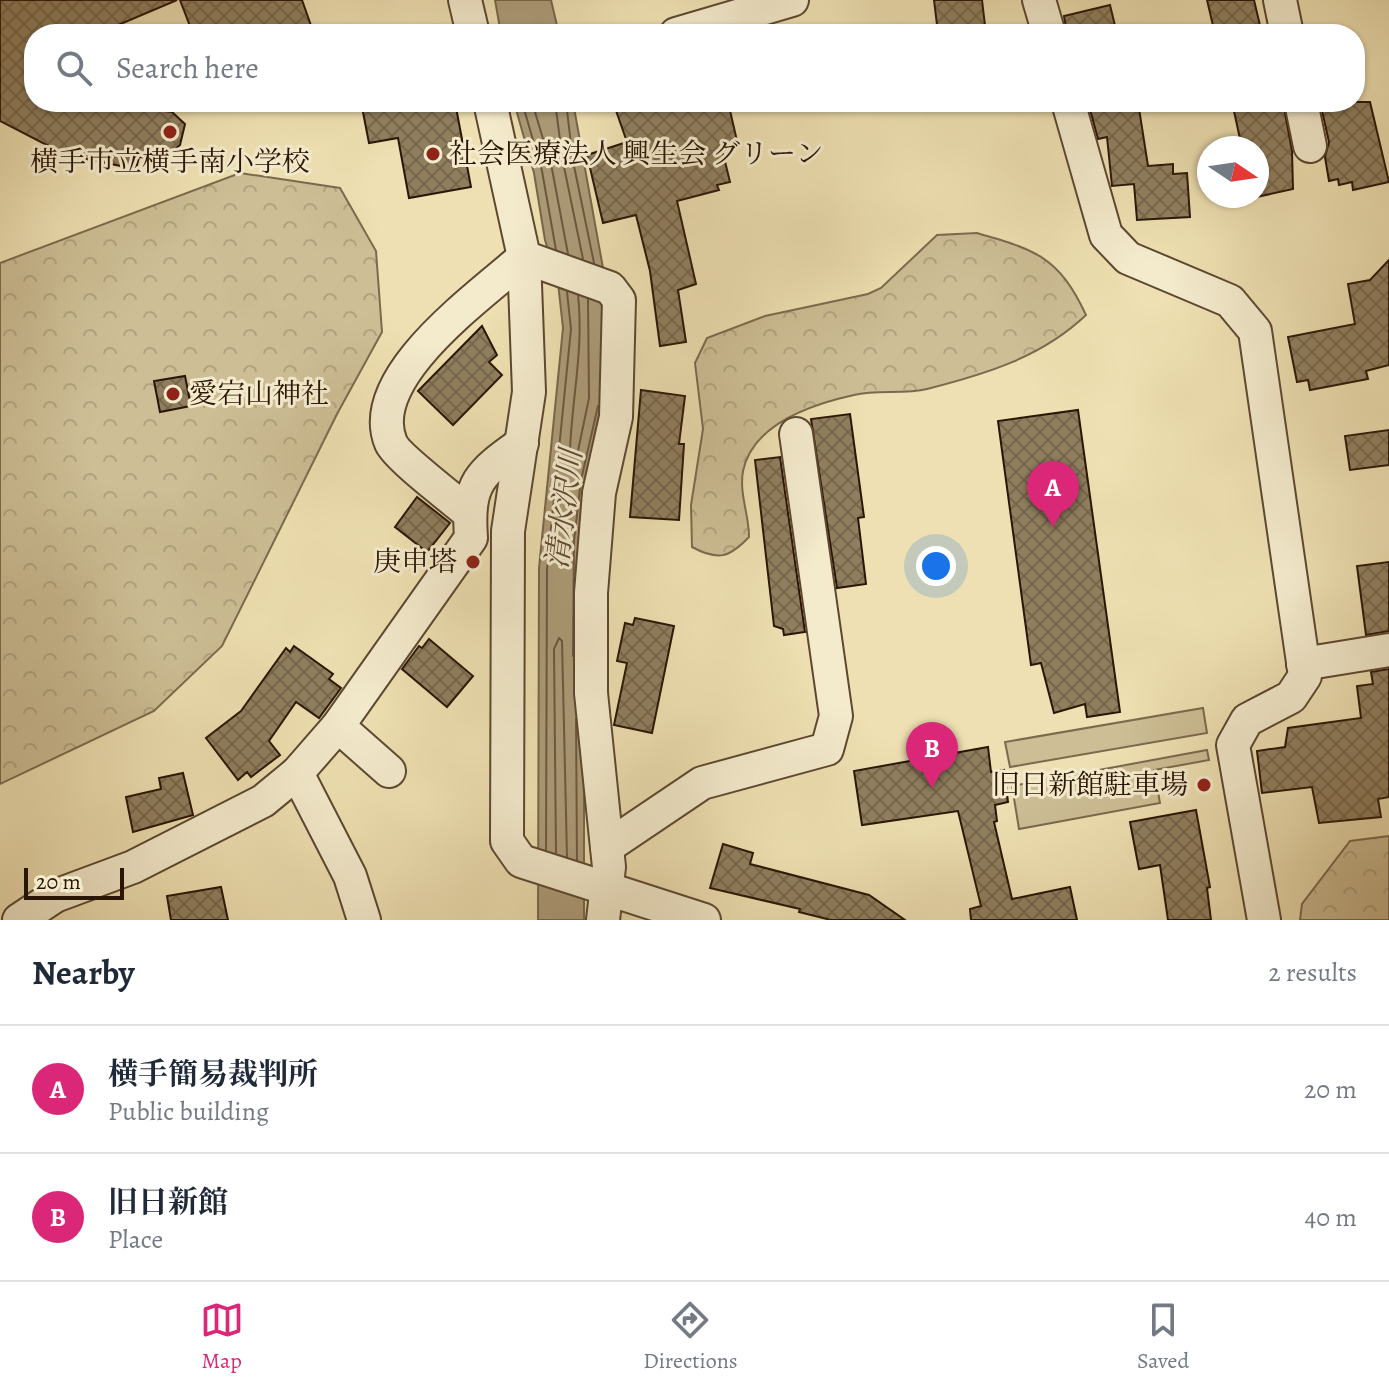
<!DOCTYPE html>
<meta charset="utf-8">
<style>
:root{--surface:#fff;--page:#f2f2f3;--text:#1f2937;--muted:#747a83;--line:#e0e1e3;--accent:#db2777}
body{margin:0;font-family:Alegreya,"Noto Serif JP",serif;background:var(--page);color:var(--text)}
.compass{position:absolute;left:1197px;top:136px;width:72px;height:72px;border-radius:50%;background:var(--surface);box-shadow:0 2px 6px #0004;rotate:103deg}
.scale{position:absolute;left:24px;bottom:20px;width:100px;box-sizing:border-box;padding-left:8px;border:4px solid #2b1606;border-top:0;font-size:22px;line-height:28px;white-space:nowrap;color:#2b1606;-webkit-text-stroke:6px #f4ebcd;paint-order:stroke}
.you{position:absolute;left:936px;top:566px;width:28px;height:28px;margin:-20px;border:6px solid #fff;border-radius:50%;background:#1a73e8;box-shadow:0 0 0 12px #1a73e833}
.badge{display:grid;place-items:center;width:52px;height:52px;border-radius:50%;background:var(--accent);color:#fff;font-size:26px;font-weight:700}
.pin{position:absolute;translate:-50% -66px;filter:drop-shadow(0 2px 4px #0008)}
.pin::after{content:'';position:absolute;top:42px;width:28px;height:24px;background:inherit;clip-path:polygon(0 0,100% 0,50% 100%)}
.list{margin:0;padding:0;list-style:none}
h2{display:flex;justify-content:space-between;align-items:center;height:104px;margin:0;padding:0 32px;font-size:34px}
h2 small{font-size:26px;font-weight:400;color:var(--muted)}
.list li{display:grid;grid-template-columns:52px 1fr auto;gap:24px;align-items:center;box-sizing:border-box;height:128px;padding:0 32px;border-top:2px solid var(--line)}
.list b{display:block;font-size:30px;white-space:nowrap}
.list p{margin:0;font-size:26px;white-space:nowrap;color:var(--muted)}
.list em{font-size:26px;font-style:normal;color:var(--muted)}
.icon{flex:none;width:44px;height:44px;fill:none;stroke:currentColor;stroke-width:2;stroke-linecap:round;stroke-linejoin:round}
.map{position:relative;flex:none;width:1389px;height:920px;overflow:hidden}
.search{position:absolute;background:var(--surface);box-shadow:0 2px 6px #0004;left:24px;right:24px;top:24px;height:88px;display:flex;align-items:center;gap:20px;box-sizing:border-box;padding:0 28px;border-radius:32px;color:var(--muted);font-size:30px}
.sheet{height:360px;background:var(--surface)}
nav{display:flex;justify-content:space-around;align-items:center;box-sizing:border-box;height:112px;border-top:2px solid var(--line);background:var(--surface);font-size:22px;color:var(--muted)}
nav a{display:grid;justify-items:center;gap:4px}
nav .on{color:var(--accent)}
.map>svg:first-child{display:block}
.grass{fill:#cdbe95;stroke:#7c6a4e;stroke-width:2}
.forest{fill:url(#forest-crowns);stroke:#7c6a4e;stroke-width:2}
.water{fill:#ac9b78;stroke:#78664a;stroke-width:2}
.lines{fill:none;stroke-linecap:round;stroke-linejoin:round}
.shore{stroke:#6c583f;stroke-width:2}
.building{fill:url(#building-cross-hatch);stroke:#2b1606;stroke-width:2}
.minor-casing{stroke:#5c4831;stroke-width:36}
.minor{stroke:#f4ebcd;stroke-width:32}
.poi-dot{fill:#8f2418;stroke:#f4ebcd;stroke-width:3}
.labels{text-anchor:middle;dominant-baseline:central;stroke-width:6;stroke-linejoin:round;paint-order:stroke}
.poi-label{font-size:28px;fill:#2b1606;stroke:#f4ebcd;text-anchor:start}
.water-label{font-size:30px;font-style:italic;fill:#5f4b34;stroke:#f4ebcd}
</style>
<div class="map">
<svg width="1389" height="920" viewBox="0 0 1389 920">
<defs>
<pattern id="forest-crowns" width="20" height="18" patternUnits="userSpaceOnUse" patternTransform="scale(2)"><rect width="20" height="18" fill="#cdbe95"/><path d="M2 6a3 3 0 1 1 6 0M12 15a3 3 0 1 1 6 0" fill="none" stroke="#b0a37f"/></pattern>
<pattern id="building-cross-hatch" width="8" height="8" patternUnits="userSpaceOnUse" patternTransform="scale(2)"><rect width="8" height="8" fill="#907f5f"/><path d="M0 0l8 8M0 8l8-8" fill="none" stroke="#76674c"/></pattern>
</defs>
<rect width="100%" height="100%" fill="#eee0b2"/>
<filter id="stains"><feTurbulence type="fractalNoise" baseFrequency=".0025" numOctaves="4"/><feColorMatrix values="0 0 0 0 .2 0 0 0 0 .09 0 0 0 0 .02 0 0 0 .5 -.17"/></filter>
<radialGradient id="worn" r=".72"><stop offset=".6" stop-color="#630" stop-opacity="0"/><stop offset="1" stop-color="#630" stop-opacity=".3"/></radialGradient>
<!-- grass -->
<g class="grass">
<polygon points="1203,708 1207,733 1010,767 1005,742"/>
<polygon points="1207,750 1209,760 1154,770 1160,803 1019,829 1012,786"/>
</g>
<!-- forest -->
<g class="forest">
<polygon points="240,173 340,188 376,251 382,332 337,414 222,646 154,711 0,784 0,263"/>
<path d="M977,233C1036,250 1059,257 1086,315C1042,357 986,374 927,389C904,395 877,389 854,395C813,404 753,424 743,471C739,494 749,514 749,537C729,558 718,561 692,547L691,505L703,429L695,363L707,338L765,316L868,294L881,288L937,235Z"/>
<polygon points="1389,836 1389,920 1300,920 1302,904 1350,841"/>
</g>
<!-- water -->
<g class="water">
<polygon points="495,0 551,0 559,34 501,34"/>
<polygon points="514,102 573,102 603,268 609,347 584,710 584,920 538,920 539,568 563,328 558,283 545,240 534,173"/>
</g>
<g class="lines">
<!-- shore -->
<g class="shore">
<polyline points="522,102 542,171 556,250"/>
<polyline points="532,102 552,169 568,254"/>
<polyline points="555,102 563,162 583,259"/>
<polyline points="566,102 573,161 594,263"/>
<path d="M578,295C584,348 572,398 570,450L574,454L578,451L589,398L588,299"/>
<polyline points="573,656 574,541 581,480 598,406"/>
<polyline points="576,719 577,860"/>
<polyline points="546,850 547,569 571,329 567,292"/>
<polyline points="556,853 554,649 559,638 562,641 567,857"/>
</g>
</g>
<!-- building -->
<g class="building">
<polygon points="0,0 177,0 97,34 34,34 34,102 102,102 172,112 185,124 180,145 168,155 157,159 139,157 136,169 66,155 0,121"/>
<polygon points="180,0 302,0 314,34 193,34"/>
<polygon points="934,0 982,0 986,34 938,33"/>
<polygon points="1207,0 1254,0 1262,34 1215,34"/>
<polygon points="1110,5 1117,34 1067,34 1064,16"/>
<polygon points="361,102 455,102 471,187 409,198 398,138 369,143"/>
<polygon points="613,102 728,102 738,145 722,149 730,182 717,185 719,190 677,201 696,284 678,290 686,342 660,346 650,271 636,215 603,223 587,155 627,142"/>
<polygon points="1088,102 1138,102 1148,166 1173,164 1173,174 1187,173 1190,217 1137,220 1134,184 1112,186 1107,137 1098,139"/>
<polygon points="1232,102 1283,102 1292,151 1293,189 1252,198 1257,196 1257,148 1242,148"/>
<polygon points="1320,102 1370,102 1389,182 1353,190 1352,182 1339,185 1338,179 1329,181 1325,157 1329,142"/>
<polygon points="1389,260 1389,365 1366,371 1368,379 1310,390 1308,380 1297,382 1288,337 1355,324 1348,284 1370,280"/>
<polygon points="482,326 497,355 489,362 502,375 453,425 418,391"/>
<polygon points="185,376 191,406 160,412 154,381"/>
<polygon points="641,390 685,396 679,444 684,444 679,520 630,517"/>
<polygon points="1078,410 1120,712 1087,717 1085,704 1054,713 1041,663 1031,665 998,421"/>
<polygon points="850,414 864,517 858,518 866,584 837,588 811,419"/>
<polygon points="1389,430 1389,465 1350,470 1345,436"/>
<polygon points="780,457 805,632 784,635 783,629 774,626 755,460"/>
<polygon points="417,497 450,523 427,552 395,527"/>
<polygon points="1389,562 1389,631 1366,635 1357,566"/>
<polygon points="635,618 674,626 652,733 614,725 627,663 617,661 625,623 633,625"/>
<polygon points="429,639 473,676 447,707 402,669 419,646 422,648"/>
<polygon points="294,646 333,674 329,679 341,688 319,718 296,702 269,741 280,755 251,777 247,772 238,780 206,738 241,711 286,648 290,652"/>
<polygon points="1389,669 1389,797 1378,799 1381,817 1319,823 1312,787 1262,793 1257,751 1285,747 1288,728 1361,718 1357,686 1373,684 1371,672"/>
<polygon points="988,747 991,772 1004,770 1008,802 995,805 997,821 994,822 1012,899 1070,887 1077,920 971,920 970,909 981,906 958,811 862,825 854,771"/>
<polygon points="183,773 193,815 133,832 126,797 161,789 159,778"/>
<polygon points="1196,810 1210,887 1207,888 1211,920 1168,920 1160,865 1139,869 1130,822"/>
<polygon points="723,844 753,853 750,864 869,895 905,920 831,920 799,912 800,909 710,888"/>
<polygon points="221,887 228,920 171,920 167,896"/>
</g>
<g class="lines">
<!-- minor casing -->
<g class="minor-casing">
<g id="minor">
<polyline points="465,0 473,34"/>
<polyline points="1039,0 1049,34"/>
<polyline points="1280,0 1287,34"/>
<polyline points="676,34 792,0"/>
<polyline points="490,102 524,257 529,392 508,531 507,841 521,861 704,920"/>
<polyline points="1068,102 1106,235 1128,258 1230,301 1255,331 1305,676 1291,697 1247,720 1233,745 1264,920"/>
<polyline points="1301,102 1310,146"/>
<polyline points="524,257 610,288 619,300 616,417 599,493 591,593 591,693 609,867 603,920"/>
<path d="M469,513C454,500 397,457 391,443C363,377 482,295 524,257"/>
<polyline points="1303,664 1389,650"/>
<polyline points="338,726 389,771"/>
<polyline points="297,773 350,876 364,920"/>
<polyline points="607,847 702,783 827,749 836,716 796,434"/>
<path d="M19,920L55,896L133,867L263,801L297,773L338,726L471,538C467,482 480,473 522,443"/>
</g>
</g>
<!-- minor -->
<use href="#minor" class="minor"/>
</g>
<!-- markers -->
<g class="poi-dot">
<circle cx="170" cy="132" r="8"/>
<circle cx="433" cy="154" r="8"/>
<circle cx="173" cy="394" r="8"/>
<circle cx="473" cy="562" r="8"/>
<circle cx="1204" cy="785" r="8"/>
</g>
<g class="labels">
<!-- poi labels -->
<g class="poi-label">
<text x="449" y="154">社会医療法人 興生会 グリーン</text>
<text x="170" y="162" text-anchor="middle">横手市立横手南小学校</text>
<text x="189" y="394">愛宕山神社</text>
<text x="457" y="562" text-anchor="end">庚申塔</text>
<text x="1188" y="785" text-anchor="end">旧日新館駐車場</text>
</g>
<!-- water labels -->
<g class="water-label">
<text transform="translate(564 509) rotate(-83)">清水沢川</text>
</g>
</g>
<rect width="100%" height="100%" filter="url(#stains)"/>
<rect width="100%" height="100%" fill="url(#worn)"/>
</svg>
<svg class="compass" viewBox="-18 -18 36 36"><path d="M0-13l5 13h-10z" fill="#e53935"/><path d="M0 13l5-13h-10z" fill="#747a83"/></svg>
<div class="scale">20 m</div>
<div class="you"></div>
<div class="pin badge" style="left:1053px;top:527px">A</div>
<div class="pin badge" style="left:932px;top:788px">B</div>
<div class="search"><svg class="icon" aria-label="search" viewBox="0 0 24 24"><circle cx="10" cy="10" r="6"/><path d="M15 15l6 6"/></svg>Search here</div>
</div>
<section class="sheet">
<h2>Nearby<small>2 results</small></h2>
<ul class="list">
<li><span class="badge">A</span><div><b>横手簡易裁判所</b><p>Public building</p></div><em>20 m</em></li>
<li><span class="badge">B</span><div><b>旧日新館</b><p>Place</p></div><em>40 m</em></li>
</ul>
</section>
<nav>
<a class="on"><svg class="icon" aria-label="map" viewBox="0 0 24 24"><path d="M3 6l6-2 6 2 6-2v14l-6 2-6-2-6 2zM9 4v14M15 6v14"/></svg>Map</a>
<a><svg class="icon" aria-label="directions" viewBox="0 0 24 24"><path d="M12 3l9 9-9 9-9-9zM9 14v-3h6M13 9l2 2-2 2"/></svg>Directions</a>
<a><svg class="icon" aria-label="saved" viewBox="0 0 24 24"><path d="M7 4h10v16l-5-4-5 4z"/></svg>Saved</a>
</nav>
